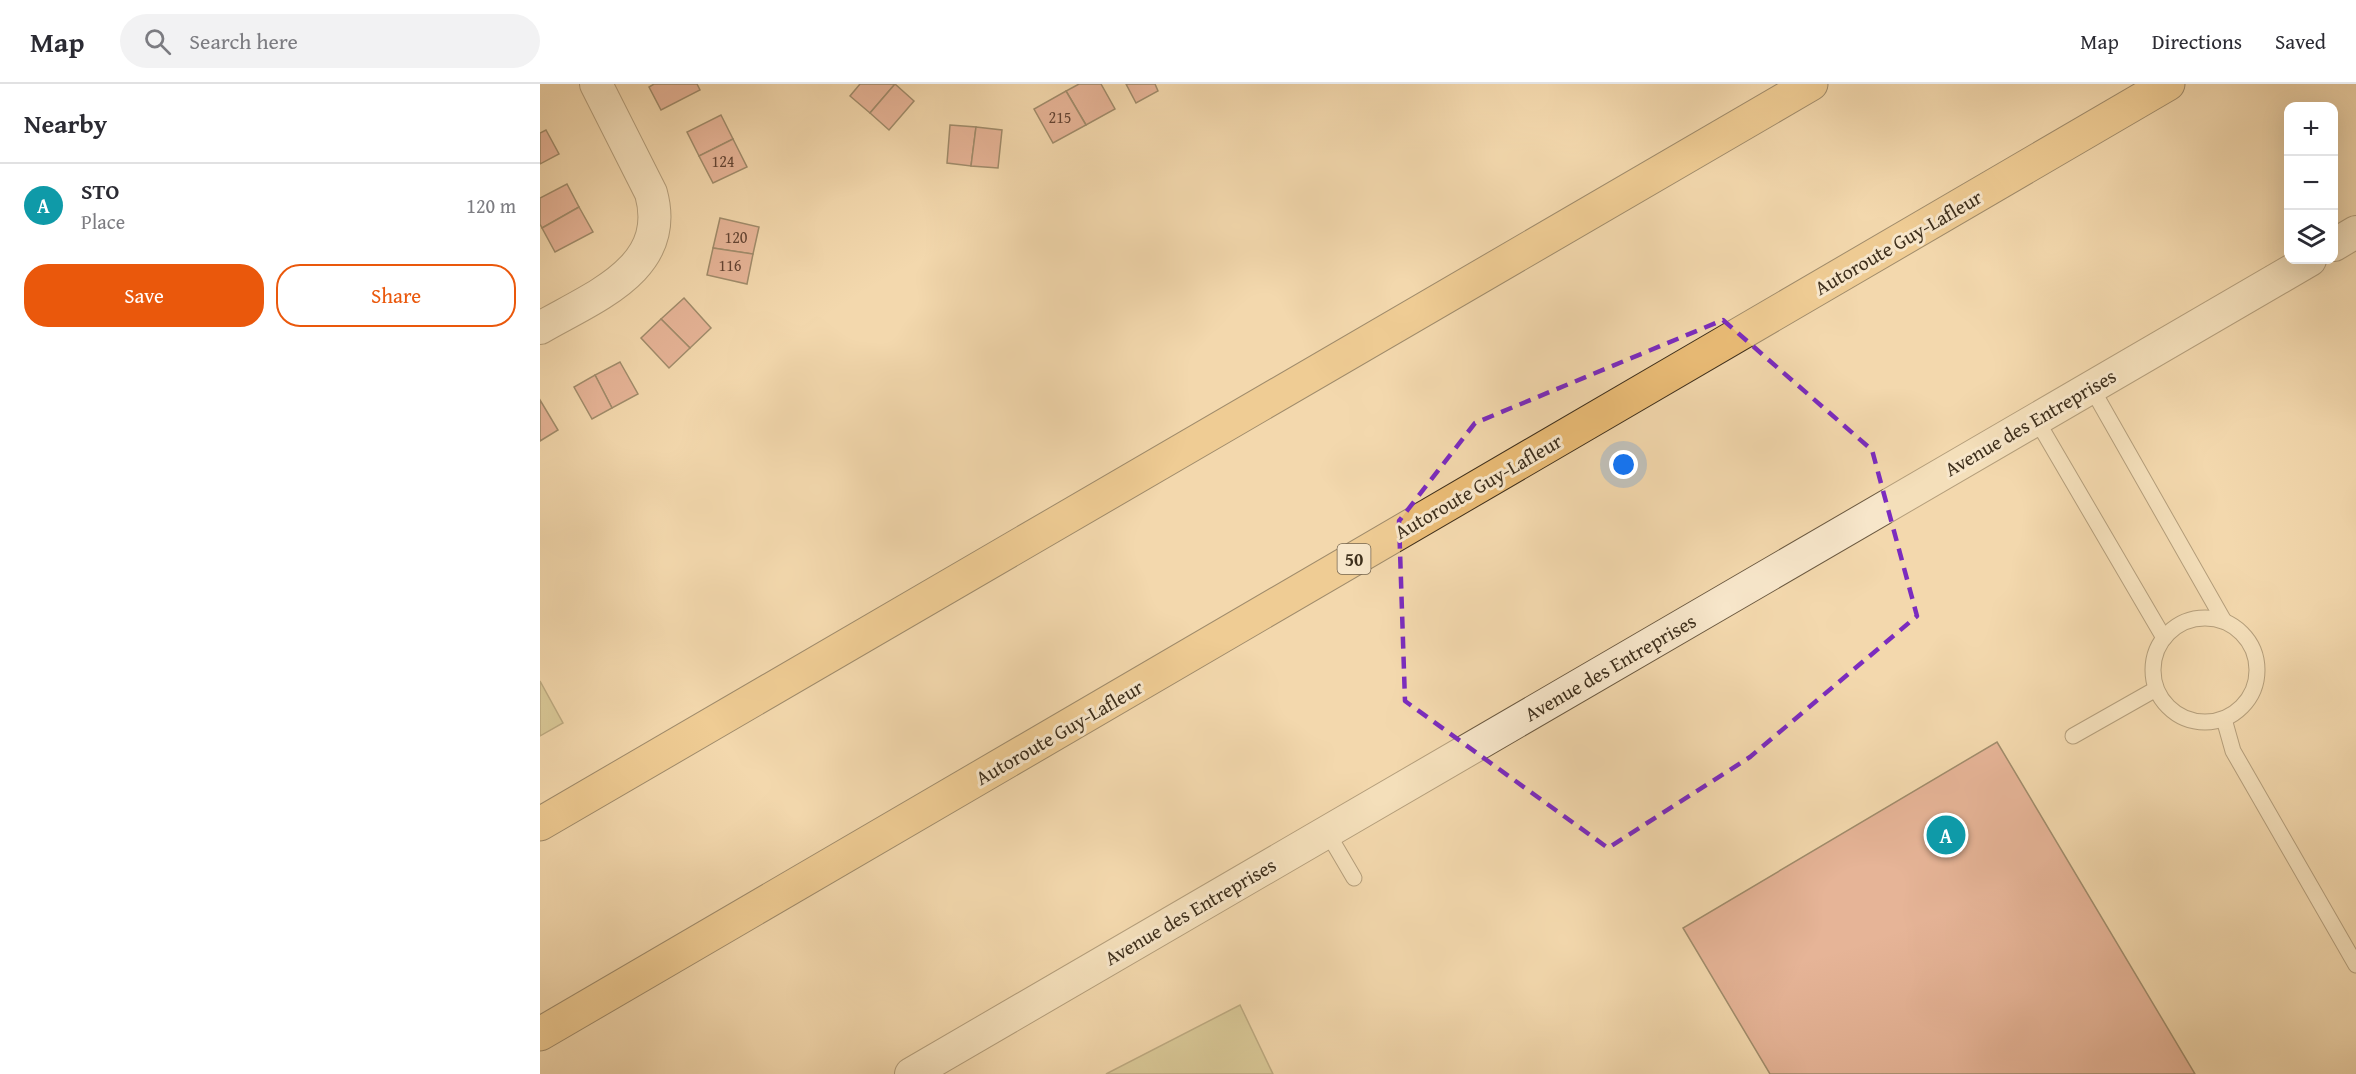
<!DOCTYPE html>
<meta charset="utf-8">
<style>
:root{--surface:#fff;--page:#f2f2f3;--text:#2b2b33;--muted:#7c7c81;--line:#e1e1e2;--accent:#ea580c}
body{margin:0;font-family:"Gentium Book Plus",serif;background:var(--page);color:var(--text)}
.controls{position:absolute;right:18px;top:18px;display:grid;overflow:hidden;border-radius:12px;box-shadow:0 6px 24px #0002}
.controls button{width:54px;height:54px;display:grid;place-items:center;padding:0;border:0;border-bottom:2px solid var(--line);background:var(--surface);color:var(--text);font:30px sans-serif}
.you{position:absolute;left:1084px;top:381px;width:21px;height:21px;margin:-15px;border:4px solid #fff;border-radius:50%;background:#1a73e8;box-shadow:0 0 0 9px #1a73e833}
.badge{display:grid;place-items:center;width:39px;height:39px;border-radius:50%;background:var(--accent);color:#fff;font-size:20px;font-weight:700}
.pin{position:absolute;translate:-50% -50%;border:3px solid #fff;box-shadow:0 2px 6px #0006}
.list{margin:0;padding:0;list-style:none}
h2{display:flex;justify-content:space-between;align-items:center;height:78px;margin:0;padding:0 24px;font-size:26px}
h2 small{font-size:20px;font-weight:400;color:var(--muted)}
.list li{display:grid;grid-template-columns:39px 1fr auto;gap:18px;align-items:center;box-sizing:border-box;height:84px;padding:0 24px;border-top:2px solid var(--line)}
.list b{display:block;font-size:22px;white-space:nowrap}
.list p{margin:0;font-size:20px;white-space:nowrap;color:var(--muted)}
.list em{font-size:20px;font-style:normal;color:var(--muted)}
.actions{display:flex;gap:12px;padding:18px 24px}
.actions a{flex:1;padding:14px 0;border:2px solid var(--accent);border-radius:24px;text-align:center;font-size:21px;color:var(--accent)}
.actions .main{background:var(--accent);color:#fff}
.icon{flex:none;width:33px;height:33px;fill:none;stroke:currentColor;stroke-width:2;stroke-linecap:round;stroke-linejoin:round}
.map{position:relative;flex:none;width:1816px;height:990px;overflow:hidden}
header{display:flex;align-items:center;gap:36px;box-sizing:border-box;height:84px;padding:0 30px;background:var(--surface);border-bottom:2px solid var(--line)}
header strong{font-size:28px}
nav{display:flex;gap:33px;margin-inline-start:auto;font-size:21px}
.search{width:420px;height:54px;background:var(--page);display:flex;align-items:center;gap:15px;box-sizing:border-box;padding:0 21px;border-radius:33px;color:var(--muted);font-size:22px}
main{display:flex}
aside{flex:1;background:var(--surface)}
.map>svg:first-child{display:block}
.green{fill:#c2bc85;stroke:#807650;stroke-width:1.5}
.building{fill:#d7887c;stroke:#3e2f1c;stroke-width:1.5}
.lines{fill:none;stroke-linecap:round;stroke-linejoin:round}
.service-casing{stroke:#6b5940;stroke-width:17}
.minor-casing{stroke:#6b5940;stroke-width:34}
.motorway-casing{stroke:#3e2f1c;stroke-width:35}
.service{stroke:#f7e6ca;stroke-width:15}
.minor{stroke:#f7e6ca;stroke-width:32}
.motorway{stroke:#eabc76;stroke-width:33}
.marked{fill:none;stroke:#7b2cbf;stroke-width:4.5;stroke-dasharray:12 8;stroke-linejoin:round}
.labels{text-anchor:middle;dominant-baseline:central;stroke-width:6;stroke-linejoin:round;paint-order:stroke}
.number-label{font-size:16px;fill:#644534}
.shield{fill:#f7e6ca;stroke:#766650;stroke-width:1.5}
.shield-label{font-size:18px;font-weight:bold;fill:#3e2f1c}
.street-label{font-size:20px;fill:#3e2f1c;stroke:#f7e6ca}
</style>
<header>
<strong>Map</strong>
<div class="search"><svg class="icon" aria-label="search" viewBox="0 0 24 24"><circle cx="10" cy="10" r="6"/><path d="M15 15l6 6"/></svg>Search here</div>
<nav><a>Map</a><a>Directions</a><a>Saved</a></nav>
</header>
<main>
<aside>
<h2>Nearby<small></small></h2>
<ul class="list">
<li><span class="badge" style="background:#0f9aa8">A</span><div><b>STO</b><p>Place</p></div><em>120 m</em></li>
</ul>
<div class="actions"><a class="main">Save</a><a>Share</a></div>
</aside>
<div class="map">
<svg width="1816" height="990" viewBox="0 0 1816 990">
<rect width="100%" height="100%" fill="#f3d8ad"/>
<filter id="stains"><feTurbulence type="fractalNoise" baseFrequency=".00333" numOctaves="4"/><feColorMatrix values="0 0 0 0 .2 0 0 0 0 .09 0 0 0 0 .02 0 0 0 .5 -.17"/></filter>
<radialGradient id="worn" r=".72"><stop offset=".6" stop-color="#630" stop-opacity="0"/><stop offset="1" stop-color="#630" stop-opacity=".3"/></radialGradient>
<!-- green -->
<g class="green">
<polygon points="0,597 23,639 0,652"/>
<polygon points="700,921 733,990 566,990"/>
</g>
<!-- building -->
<g class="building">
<polygon points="114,0 157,0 160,6 121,26 109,3"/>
<polygon points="320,0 355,0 330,29 310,12"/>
<polygon points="355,0 374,17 349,46 330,29"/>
<polygon points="539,0 561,0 575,25 546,41 526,7"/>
<polygon points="586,0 615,0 618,7 596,19"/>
<polygon points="526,7 546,41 513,59 494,25"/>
<polygon points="181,31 193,55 159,72 147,48"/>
<polygon points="410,41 436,43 431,82 407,79"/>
<polygon points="436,43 462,46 458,84 431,82"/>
<polygon points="6,46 19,70 0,80 0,49"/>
<polygon points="193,55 207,83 173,99 159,72"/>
<polygon points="27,100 39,123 2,144 0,140 0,114"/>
<polygon points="39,123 53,148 15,168 2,144"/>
<polygon points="180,134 219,143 213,170 173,164"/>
<polygon points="173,164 213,170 207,200 167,191"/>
<polygon points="144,214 171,244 150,264 121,235"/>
<polygon points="121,235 150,264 129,284 101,254"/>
<polygon points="80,278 98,310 72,324 55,291"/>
<polygon points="55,291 72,324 52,335 34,303"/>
<polygon points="0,316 18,346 0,357"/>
<polygon points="1457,658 1655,990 1230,990 1143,844"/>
</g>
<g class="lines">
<!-- service casing -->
<g class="service-casing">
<g id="service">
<polyline points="1551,303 1684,537"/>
<polyline points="1496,335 1624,554"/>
<circle cx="1665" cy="586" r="52"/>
<polyline points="1684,635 1693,667 1816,881"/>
<polyline points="1533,652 1616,605"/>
<polyline points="787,748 814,794"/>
</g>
</g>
<!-- minor casing -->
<g class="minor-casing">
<g id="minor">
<polyline points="1794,161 1816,148"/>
<path d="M0,244C53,213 132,185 111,109L56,0"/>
<polyline points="371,990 1770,176"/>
</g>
</g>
<!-- motorway casing -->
<g class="motorway-casing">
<g id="motorway">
<polyline points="0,740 1271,0"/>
<polyline points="0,950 1628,0"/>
</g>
</g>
<!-- service -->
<use href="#service" class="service"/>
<!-- minor -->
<use href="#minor" class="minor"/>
<!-- motorway -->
<use href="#motorway" class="motorway"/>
</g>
<!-- marked area -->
<path d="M0 0H1816V990H0ZM1183,236L1332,366L1377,532L1210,673L1068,764L865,617L859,437L935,339Z" fill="#f3d8ad" fill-opacity=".55" fill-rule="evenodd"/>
<path class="marked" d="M1183,236L1332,366L1377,532L1210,673L1068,764L865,617L859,437L935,339Z"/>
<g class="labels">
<!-- number labels -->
<g class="number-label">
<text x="520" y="33">215</text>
<text x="183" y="77">124</text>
<text x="196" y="153">120</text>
<text x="190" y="181">116</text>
</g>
<!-- shield labels -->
<rect class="shield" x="797.5" y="460" width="33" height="30" rx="4.5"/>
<g class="shield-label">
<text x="814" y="475">50</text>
</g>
<!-- street labels -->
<g class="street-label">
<text transform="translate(1358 158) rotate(-30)">Autoroute Guy-Lafleur</text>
<text transform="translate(1490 338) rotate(-30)">Avenue des Entreprises</text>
<text transform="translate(938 402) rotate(-30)">Autoroute Guy-Lafleur</text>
<text transform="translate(1070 583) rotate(-30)">Avenue des Entreprises</text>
<text transform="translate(519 648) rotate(-30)">Autoroute Guy-Lafleur</text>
<text transform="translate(650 827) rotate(-30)">Avenue des Entreprises</text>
</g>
</g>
<rect width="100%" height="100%" filter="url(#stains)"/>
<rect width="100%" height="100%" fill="url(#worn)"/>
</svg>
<div class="controls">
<button>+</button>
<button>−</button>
<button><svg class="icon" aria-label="layers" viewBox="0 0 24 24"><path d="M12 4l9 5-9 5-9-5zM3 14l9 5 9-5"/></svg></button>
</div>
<div class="you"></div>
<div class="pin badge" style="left:1406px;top:751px;background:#0f9aa8">A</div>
</div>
</main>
